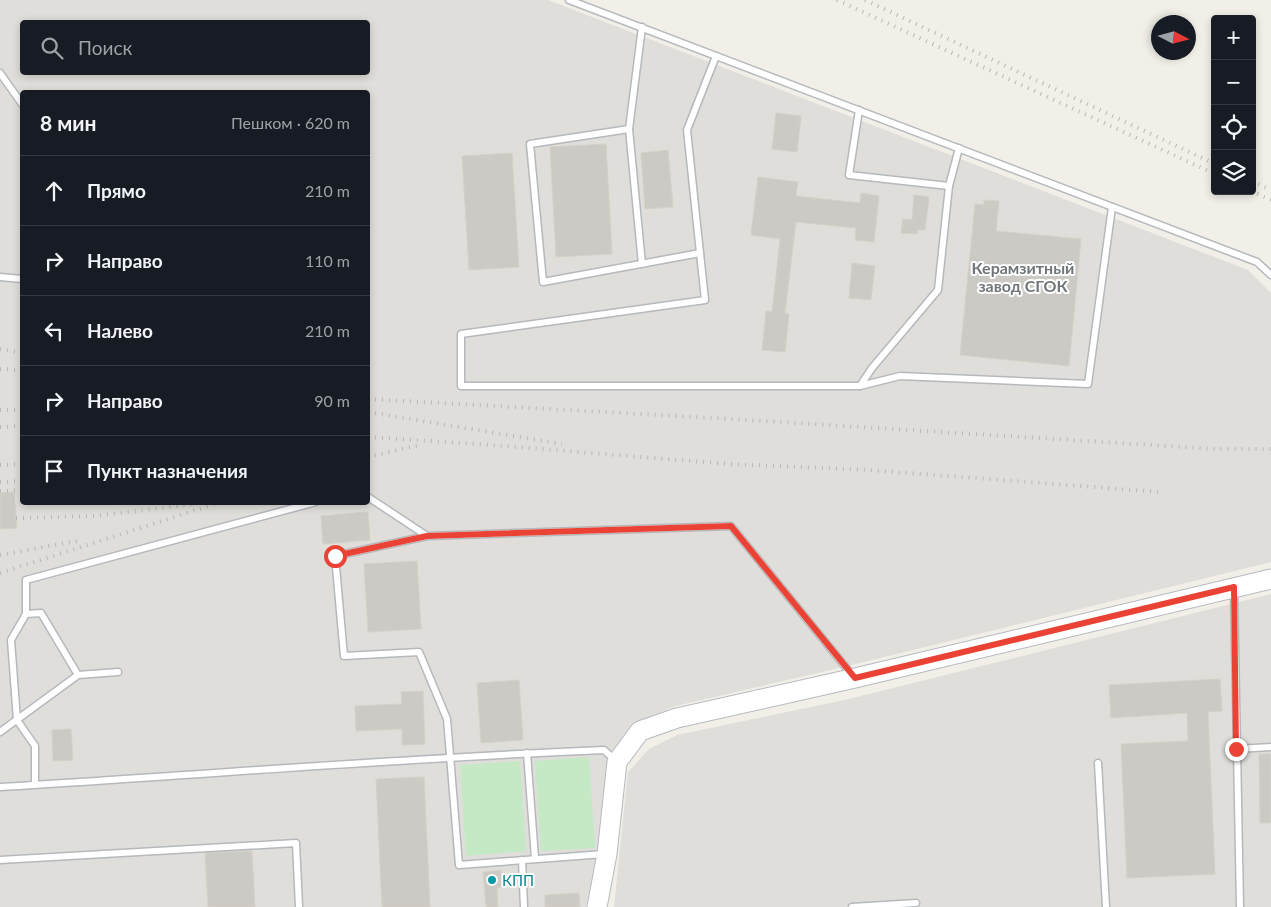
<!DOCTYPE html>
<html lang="ru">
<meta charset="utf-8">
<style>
:root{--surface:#171b24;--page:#20242c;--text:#f1f3f6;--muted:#9ea1a6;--line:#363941}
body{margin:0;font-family:Lato,sans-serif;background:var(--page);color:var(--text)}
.controls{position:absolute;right:15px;top:15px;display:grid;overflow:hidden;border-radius:5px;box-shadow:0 2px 8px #0003}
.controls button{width:45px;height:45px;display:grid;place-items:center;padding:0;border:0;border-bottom:1px solid var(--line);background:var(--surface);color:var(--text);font:25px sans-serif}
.compass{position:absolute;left:1151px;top:15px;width:45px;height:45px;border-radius:50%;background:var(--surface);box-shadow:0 2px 8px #0003;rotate:96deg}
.stop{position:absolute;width:15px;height:15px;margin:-11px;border:4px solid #ea4335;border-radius:50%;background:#fff}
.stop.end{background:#ea4335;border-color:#fff;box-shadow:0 1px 5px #0008}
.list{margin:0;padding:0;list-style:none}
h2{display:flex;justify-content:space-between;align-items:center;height:65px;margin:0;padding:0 20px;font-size:21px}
h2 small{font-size:16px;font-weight:400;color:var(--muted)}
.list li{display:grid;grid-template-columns:32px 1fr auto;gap:15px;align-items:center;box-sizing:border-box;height:70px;padding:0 20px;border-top:1px solid var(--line)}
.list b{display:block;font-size:19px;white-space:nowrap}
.list em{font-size:16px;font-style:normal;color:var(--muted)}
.icon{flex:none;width:28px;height:28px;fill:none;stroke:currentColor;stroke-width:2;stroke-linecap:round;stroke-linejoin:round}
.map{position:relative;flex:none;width:1271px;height:907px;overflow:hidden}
.search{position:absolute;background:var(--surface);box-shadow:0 2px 8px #0003;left:20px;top:20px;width:350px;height:55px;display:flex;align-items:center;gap:12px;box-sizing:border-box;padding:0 18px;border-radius:5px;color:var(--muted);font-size:19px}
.panel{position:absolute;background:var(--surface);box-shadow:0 2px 8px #0003;left:20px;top:90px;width:350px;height:415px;border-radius:5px}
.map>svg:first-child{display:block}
.industrial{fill:#e0deda;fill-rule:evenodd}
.green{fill:#c5e8c5}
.building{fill:#cccac5;stroke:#d6d1c6}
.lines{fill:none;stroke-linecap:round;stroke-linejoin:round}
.lane-casing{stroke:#b5b8bc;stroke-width:9}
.secondary-casing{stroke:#b6babf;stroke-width:21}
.lane{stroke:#fff;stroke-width:6}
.secondary{stroke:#fff;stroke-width:19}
.rail{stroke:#b6b7b8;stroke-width:4;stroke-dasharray:1 6;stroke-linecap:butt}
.route{stroke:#ea4335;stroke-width:6}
.culture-dot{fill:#0f9aa8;stroke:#fff;stroke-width:2}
.labels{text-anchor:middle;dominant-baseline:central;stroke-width:4;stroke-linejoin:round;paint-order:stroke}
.culture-label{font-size:15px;fill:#0d838f;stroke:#fff;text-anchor:start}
.neighbourhood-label{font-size:16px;font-weight:bold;fill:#70757a;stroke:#fff}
</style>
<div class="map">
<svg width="1271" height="907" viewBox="0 0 1271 907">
<rect width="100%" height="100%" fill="#f1efe8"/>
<!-- industrial -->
<g class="industrial">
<path d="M0,0H548L1248,270L1271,293V562L860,663L676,706L635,723L608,766L601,837L586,907H0ZM22,22H368V72H22ZM22,92H368V502H22Z"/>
<polygon points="1271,594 1271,907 614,907 628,772 649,749 677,735 849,699"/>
</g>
<!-- green -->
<g class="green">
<polygon points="589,757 595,848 541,851 535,761"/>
<polygon points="520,761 526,851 466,856 460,765"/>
</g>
<!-- building -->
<g class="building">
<polygon points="776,113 801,116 797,152 772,149"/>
<polygon points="606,144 612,254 556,257 550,147"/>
<polygon points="668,150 673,207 645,209 641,153"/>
<polygon points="512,153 519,267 469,270 462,156"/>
<polygon points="758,177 798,182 796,196 860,203 861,193 879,196 874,242 855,240 856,228 796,222 785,313 789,314 785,352 762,350 766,311 772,312 780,239 751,235"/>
<polygon points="914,195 929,197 925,230 918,230 917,234 901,233 903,219 912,220"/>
<polygon points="984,200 999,201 996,231 1081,239 1069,366 960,355 975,204 984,205"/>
<polygon points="852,263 875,266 871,300 849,298"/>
<polygon points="14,492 17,528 0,529 0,493"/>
<polygon points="368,512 370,540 323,544 321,516"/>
<polygon points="417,561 421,629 368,632 364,564"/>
<polygon points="1220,679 1222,711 1208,712 1215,874 1127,878 1121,744 1188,741 1187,713 1111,718 1109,685"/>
<polygon points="519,680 523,740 481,743 477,683"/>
<polygon points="423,691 425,744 402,745 402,729 356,731 355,706 402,704 401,692"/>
<polygon points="71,729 73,760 53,761 52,730"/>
<polygon points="1259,754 1271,754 1271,823 1260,823"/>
<polygon points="424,777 430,907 382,907 376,779"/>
<polygon points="252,851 255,907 208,907 205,853"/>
<polygon points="501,870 502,887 497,888 498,907 486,907 483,872"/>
<polygon points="579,893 580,907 545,907 545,895"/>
</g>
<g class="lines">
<!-- lane casing -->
<g class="lane-casing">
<g id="lane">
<polyline points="569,0 1257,262 1271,275"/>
<polyline points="642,27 629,129 530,144 543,282 700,253 687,130 716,56"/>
<polyline points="0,73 22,104"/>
<polyline points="859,110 849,175 949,186"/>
<polyline points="629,129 642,264"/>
<polyline points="700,253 705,300 461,334 461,386 860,386 900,376 1088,384 1112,207"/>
<polyline points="0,277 22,279"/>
<polyline points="860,386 872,368 938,290 949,186 959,148"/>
<polyline points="368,497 427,536 731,526 853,676"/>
<polyline points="427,536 335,556 344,656 419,652 447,719 459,865 604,854"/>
<polyline points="1234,591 1240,907"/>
<polyline points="26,614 41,613 78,675"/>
<polyline points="0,732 78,675 118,672"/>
<polyline points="1237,749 1271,747"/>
<polyline points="527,753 535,858"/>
<polyline points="1098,763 1106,907"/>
<polyline points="35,784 35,746 17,720 11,640 26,614 26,580 316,502"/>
<path d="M0,787C201,775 402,758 604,750L616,761"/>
<polyline points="0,860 296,843 299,907"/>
<polyline points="522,860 524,907"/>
<polyline points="852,907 916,903"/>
</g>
</g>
<!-- secondary casing -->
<g class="secondary-casing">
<polyline id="secondary" points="597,907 607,854 617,762 640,731 677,718 855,678 1271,579"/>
</g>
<!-- lane -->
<use href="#lane" class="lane"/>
<!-- secondary -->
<use href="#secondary" class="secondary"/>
<!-- rail -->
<g class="rail">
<polyline points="837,0 1215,174"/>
<polyline points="865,0 1215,164"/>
<polyline points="1252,181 1271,190"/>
<polyline points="1251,191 1271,200"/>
<polyline points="0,349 22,353"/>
<polyline points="0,369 22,370"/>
<polyline points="368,399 731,419 1216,449 1271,449"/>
<polyline points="0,410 22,410"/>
<polyline points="368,412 562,444"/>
<polyline points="0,427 22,426"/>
<polyline points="368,437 492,445 729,464 869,470 1160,492"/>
<polyline points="368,457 415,446 422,446"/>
<polyline points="0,465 22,464"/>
<polyline points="0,482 22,481"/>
<polyline points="0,491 22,490"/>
<polyline points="16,518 94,516 195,504"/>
<polyline points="0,555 77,541"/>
<polyline points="0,573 221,502"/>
</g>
</g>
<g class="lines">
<!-- route -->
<polyline class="route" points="335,556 427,536 731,526 855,678 1234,587 1236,749"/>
</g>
<!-- markers -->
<circle class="culture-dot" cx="492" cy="880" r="5"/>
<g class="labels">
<!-- culture labels -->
<g class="culture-label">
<text x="502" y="880">КПП</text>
</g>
<!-- neighbourhood labels -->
<g class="neighbourhood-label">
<text x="1023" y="267">Керамзитный<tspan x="1023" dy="18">завод СГОК</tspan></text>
</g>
</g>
</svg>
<div class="controls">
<button>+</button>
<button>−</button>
<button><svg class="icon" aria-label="locate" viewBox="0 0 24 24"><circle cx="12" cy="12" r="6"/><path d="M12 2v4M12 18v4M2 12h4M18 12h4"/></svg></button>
<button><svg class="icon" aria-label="layers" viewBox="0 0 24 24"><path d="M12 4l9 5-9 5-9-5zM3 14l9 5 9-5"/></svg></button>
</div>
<svg class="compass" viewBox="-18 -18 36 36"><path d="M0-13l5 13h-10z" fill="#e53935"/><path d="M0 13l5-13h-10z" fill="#9ea1a6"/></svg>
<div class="stop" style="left:335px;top:556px"></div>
<div class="stop end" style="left:1236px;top:749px"></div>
<div class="search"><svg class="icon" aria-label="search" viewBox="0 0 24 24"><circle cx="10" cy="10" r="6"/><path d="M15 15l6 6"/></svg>Поиск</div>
<section class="panel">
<h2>8 мин<small>Пешком · 620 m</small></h2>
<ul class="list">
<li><svg class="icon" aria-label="ahead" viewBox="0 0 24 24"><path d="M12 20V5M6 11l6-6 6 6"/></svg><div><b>Прямо</b></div><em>210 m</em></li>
<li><svg class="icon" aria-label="right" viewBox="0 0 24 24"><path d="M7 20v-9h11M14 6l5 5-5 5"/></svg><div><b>Направо</b></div><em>110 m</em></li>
<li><svg class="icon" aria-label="left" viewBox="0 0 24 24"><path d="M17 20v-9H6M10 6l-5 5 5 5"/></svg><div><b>Налево</b></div><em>210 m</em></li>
<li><svg class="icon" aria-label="right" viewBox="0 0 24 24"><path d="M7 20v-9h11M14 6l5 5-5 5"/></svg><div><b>Направо</b></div><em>90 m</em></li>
<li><svg class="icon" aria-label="arrive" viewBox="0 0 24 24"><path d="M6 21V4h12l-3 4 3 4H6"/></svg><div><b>Пункт назначения</b></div></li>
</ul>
</section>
</div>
